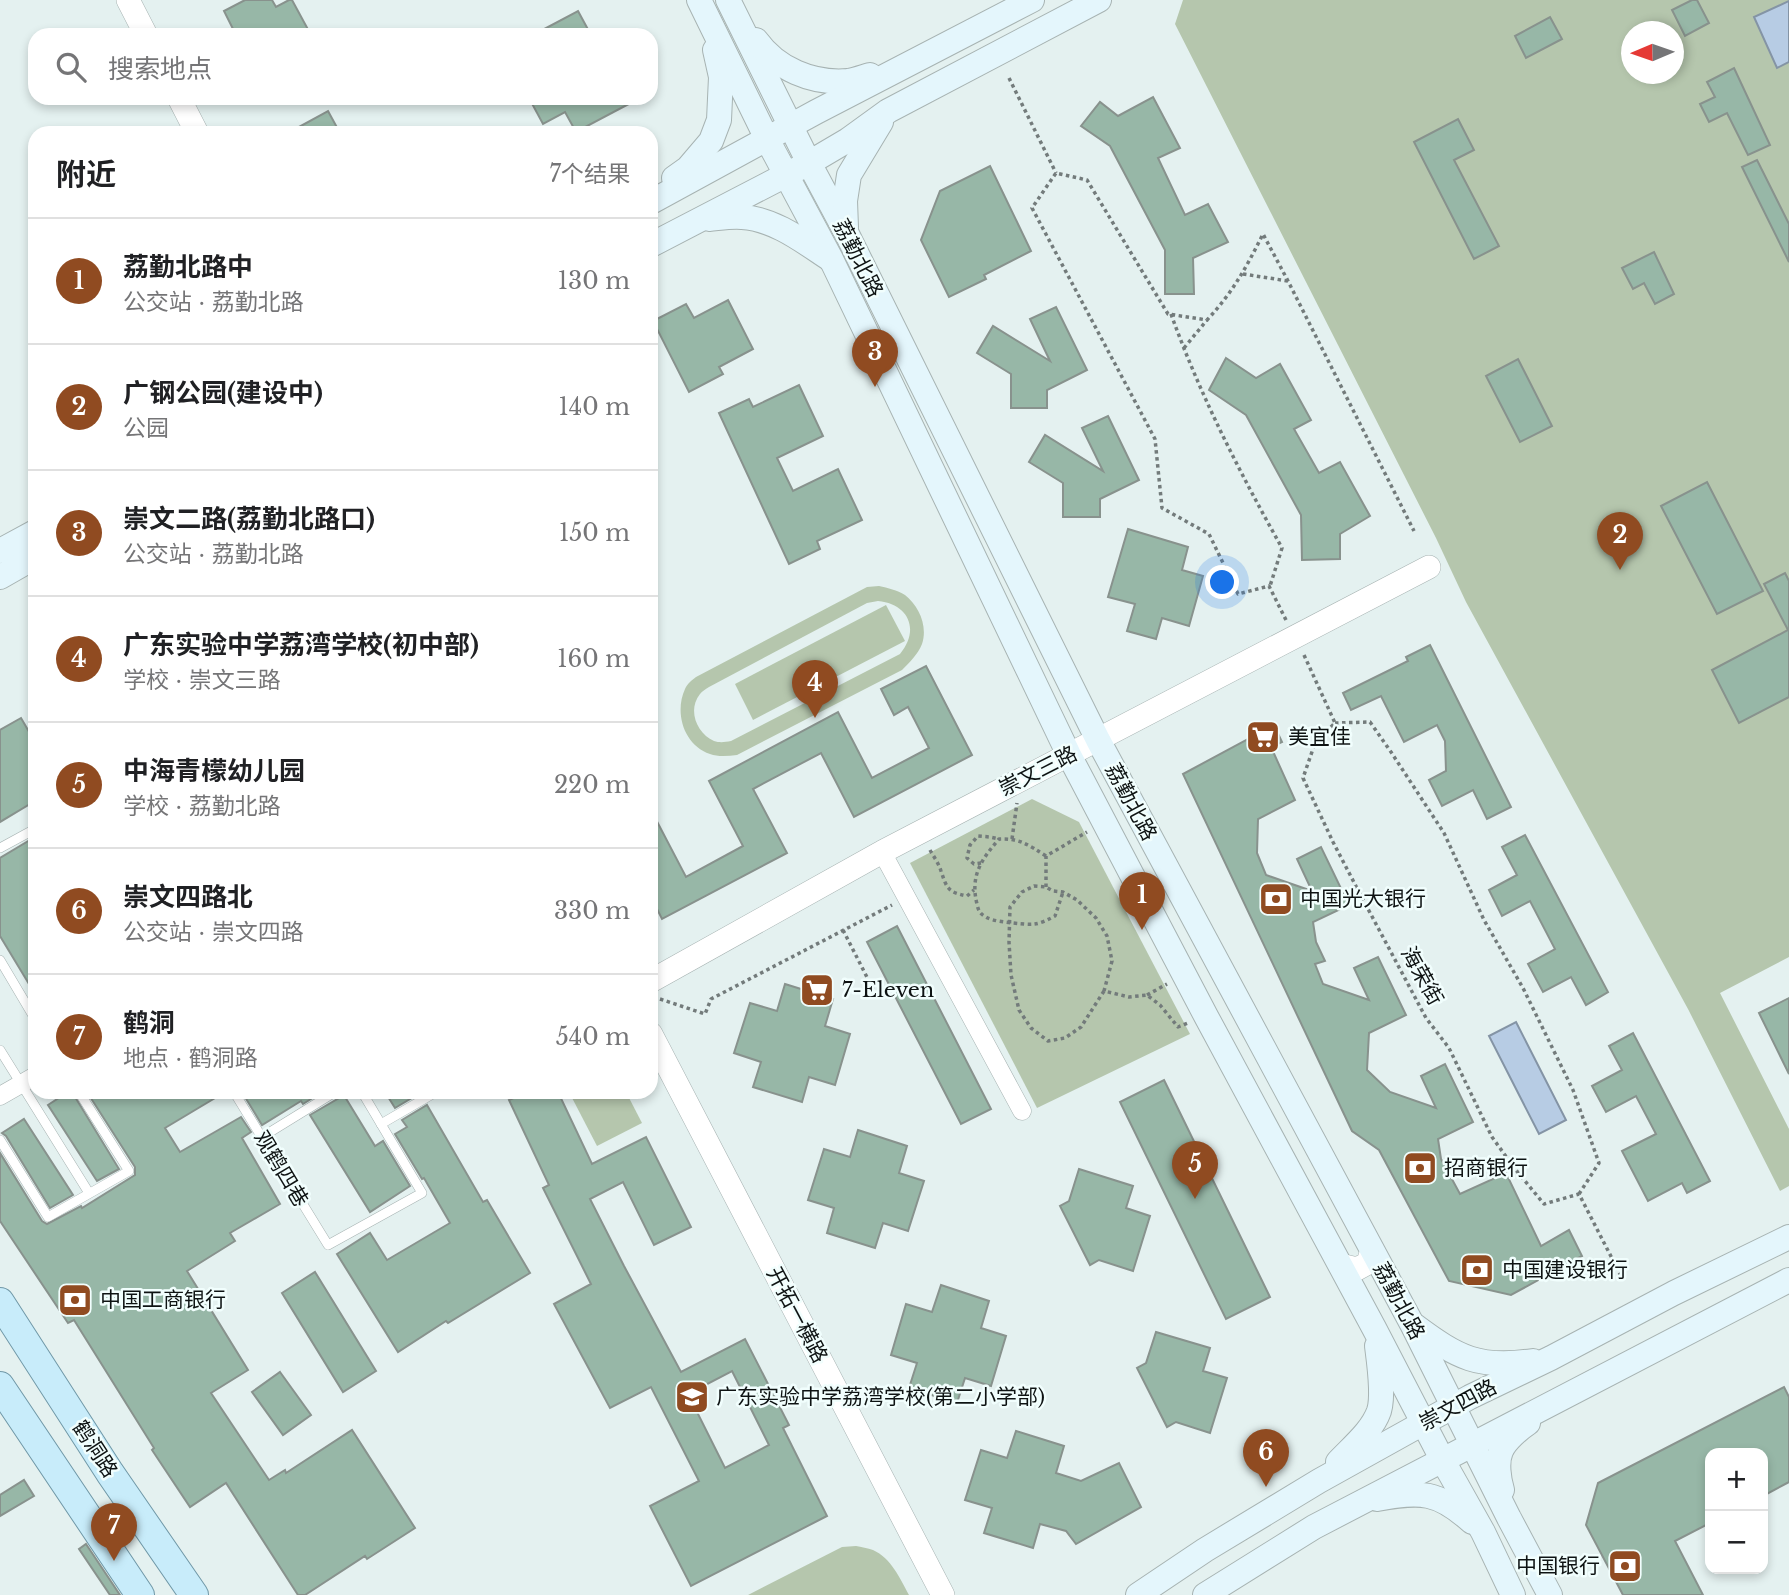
<!DOCTYPE html>
<html lang="zh">
<meta charset="utf-8">
<style>
:root{--surface:#fff;--page:#f2f2f2;--text:#202124;--muted:#757577;--line:#e0e0e0;--accent:#904b21}
body{margin:0;font-family:"Libre Baskerville","Noto Sans SC",serif;background:var(--page);color:var(--text)}
.controls{position:absolute;right:21px;bottom:21px;display:grid;overflow:hidden;border-radius:14px;box-shadow:0 4px 10px #0003}
.controls button{width:63px;height:63px;display:grid;place-items:center;padding:0;border:0;border-bottom:2px solid var(--line);background:var(--surface);color:var(--text);font:35px sans-serif}
.compass{position:absolute;left:1621px;top:21px;width:63px;height:63px;border-radius:50%;background:var(--surface);box-shadow:0 4px 10px #0003;rotate:268deg}
.you{position:absolute;left:1223px;top:583px;width:24px;height:24px;margin:-18px;border:5px solid #fff;border-radius:50%;background:#1a73e8;box-shadow:0 0 0 10px #1a73e833}
.badge{display:grid;place-items:center;width:46px;height:46px;border-radius:50%;background:var(--accent);color:#fff;font-size:23px;font-weight:700}
.pin{position:absolute;translate:-50% -58px;filter:drop-shadow(0 2px 4px #0008)}
.pin::after{content:'';position:absolute;top:37px;width:24px;height:21px;background:inherit;clip-path:polygon(0 0,100% 0,50% 100%)}
.list{margin:0;padding:0;list-style:none}
h2{display:flex;justify-content:space-between;align-items:center;height:91px;margin:0;padding:0 28px;font-size:30px}
h2 small{font-size:23px;font-weight:400;color:var(--muted)}
.list li{display:grid;grid-template-columns:46px 1fr auto;gap:21px;align-items:center;box-sizing:border-box;height:126px;padding:0 28px;border-top:2px solid var(--line)}
.list b{display:block;font-size:26px;white-space:nowrap}
.list p{margin:0;font-size:23px;white-space:nowrap;color:var(--muted)}
.list em{font-size:23px;font-style:normal;color:var(--muted)}
.icon{flex:none;width:38px;height:38px;fill:none;stroke:currentColor;stroke-width:2;stroke-linecap:round;stroke-linejoin:round}
.map{position:relative;flex:none;width:1789px;height:1595px;overflow:hidden}
.search{position:absolute;background:var(--surface);box-shadow:0 4px 10px #0003;left:28px;top:28px;width:630px;height:77px;display:flex;align-items:center;gap:18px;box-sizing:border-box;padding:0 24px;border-radius:21px;color:var(--muted);font-size:26px}
.panel{position:absolute;background:var(--surface);box-shadow:0 4px 10px #0003;left:28px;top:126px;width:630px;height:973px;border-radius:21px}
.map>svg:first-child{display:block}
.green{fill:#b5c6ad;fill-rule:evenodd}
.water{fill:#b7cce4;stroke:#8494a5;stroke-width:2}
.building{fill:#97b7a7;stroke:#88928d;stroke-width:2;fill-rule:evenodd}
.lines{fill:none;stroke-linecap:round;stroke-linejoin:round}
.service-casing{stroke:#a7b3b2;stroke-width:10}
.minor-casing{stroke:#a7b3b2;stroke-width:19}
.tertiary-casing{stroke:#a7b3b2;stroke-width:24}
.secondary-casing{stroke:#a7b3b2;stroke-width:26}
.primary-casing{stroke:#7098a7;stroke-width:30}
.path{stroke:#737b7b;stroke-width:3.5;stroke-dasharray:3.5 3.5;stroke-linecap:butt}
.service{stroke:#fff;stroke-width:9}
.minor{stroke:#fff;stroke-width:18}
.tertiary{stroke:#fff;stroke-width:23}
.secondary{stroke:#e4f6fc;stroke-width:24}
.primary{stroke:#c8ecfa;stroke-width:28}
.labels{text-anchor:middle;dominant-baseline:central;stroke-width:5;stroke-linejoin:round;paint-order:stroke}
.street-label{font-size:21px;fill:#0e1313;stroke:#f1fefd}
.poi-label{font-size:21px;fill:#0e1313;stroke:#f1fefd;text-anchor:start}
</style>
<div class="map">
<svg width="1789" height="1595" viewBox="0 0 1789 1595">
<rect width="100%" height="100%" fill="#e4f1f0"/>
<!-- green -->
<g class="green">
<path d="M1183,0H1789V957L1720,993L1789,1129V1186L1780,1191L1688,1009L1466,602L1436,538L1175,24ZM1632,32H1674V74H1632Z"/>
<path d="M879,586C888,588 897,590 905,595C919,606 928,626 922,644C918,654 910,662 902,670L737,755C728,756 718,757 710,754C684,745 674,713 685,689C687,684 692,680 696,677L867,587ZM878,601C909,604 920,630 900,654L731,741C725,742 720,743 714,741C697,734 687,710 700,694C702,691 706,689 709,687L867,603Z"/>
<polygon points="886,605 905,641 753,720 735,684"/>
<polygon points="1032,799 1079,822 1190,1034 1037,1108 910,863"/>
<polygon points="569,1092 626,1092 642,1123 597,1146"/>
<path d="M856,1546C861,1547 868,1548 873,1550C891,1558 900,1578 909,1595H748L842,1547Z"/>
</g>
<!-- water -->
<g class="water">
<polygon points="1789,1 1789,62 1777,68 1754,17"/>
<polygon points="1516,1022 1566,1120 1539,1134 1489,1036"/>
</g>
<!-- building -->
<g class="building">
<polygon points="245,0 272,0 276,7 289,0 292,0 311,35 236,35 224,11"/>
<polygon points="1692,0 1697,0 1709,23 1685,36 1672,10"/>
<polygon points="578,11 591,35 533,35"/>
<polygon points="1550,17 1562,39 1526,58 1515,36"/>
<polygon points="1734,68 1770,145 1748,155 1727,113 1709,122 1700,104 1715,97 1707,82"/>
<polygon points="1153,97 1180,148 1158,158 1185,215 1208,204 1228,242 1193,258 1194,294 1165,294 1165,250 1110,146 1081,126 1100,102 1118,116"/>
<polygon points="529,98 640,98 576,132 565,112 543,124"/>
<polygon points="328,111 340,133 288,133"/>
<polygon points="1458,119 1474,150 1454,160 1499,246 1474,259 1414,142"/>
<polygon points="1757,160 1789,224 1789,262 1742,167"/>
<polygon points="990,166 1031,251 984,275 986,279 949,297 921,240 940,191"/>
<polygon points="1654,252 1674,294 1655,304 1644,283 1633,289 1622,268"/>
<polygon points="728,300 753,349 719,367 723,374 689,392 653,321 686,304 694,318"/>
<polygon points="1056,307 1087,370 1047,390 1047,408 1011,408 1011,374 977,353 993,326 1050,361 1030,319"/>
<polygon points="1226,358 1256,378 1280,364 1311,420 1294,429 1319,473 1340,462 1370,516 1340,534 1340,559 1302,560 1301,515 1246,415 1209,390"/>
<polygon points="1518,359 1552,426 1520,442 1486,376"/>
<polygon points="799,385 823,436 777,458 793,491 838,469 862,520 817,541 820,549 789,564 719,413 749,399 753,407"/>
<polygon points="1108,416 1139,480 1100,499 1100,517 1063,517 1063,483 1029,462 1045,435 1103,471 1082,428"/>
<polygon points="1707,482 1763,591 1717,614 1661,506"/>
<polygon points="1128,529 1188,547 1182,570 1203,576 1189,626 1162,618 1156,639 1127,631 1135,604 1108,597"/>
<polygon points="1785,573 1789,581 1789,697 1739,723 1712,670 1788,630 1764,584"/>
<polygon points="1430,645 1511,807 1487,819 1473,790 1442,806 1429,780 1446,771 1445,741 1437,725 1404,742 1381,696 1351,710 1343,693 1408,661 1406,657"/>
<polygon points="926,666 972,755 854,817 821,753 753,789 787,853 662,919 651,897 651,810 686,877 743,846 709,781 838,712 872,778 929,748 908,707 894,715 881,689"/>
<polygon points="21,718 35,742 35,801 0,822 0,730"/>
<polygon points="1274,725 1282,742 1271,747 1295,800 1258,819 1257,853 1266,875 1312,891 1297,859 1321,847 1349,905 1313,922 1316,942 1325,961 1315,964 1323,984 1369,1000 1354,968 1378,957 1406,1015 1369,1033 1367,1070 1390,1092 1436,1108 1421,1076 1445,1064 1473,1122 1438,1139 1441,1159 1460,1194 1506,1173 1541,1246 1569,1230 1582,1256 1511,1295 1449,1281 1379,1150 1352,1131 1183,774"/>
<polygon points="1525,835 1608,992 1586,1005 1571,977 1543,992 1528,964 1555,949 1530,901 1502,916 1489,890 1517,875 1502,847"/>
<polygon points="35,837 35,994 0,936 0,858"/>
<polygon points="897,926 991,1109 961,1124 867,942"/>
<polygon points="785,984 833,999 825,1026 850,1034 835,1085 809,1077 802,1102 753,1087 761,1062 734,1053 750,1003 777,1011"/>
<polygon points="1789,998 1789,1074 1759,1013"/>
<polygon points="1633,1033 1710,1181 1687,1193 1682,1183 1648,1201 1622,1151 1656,1134 1636,1096 1606,1112 1592,1086 1622,1070 1609,1046"/>
<polygon points="1164,1080 1270,1297 1226,1319 1120,1102"/>
<polygon points="68,1092 72,1092 119,1169 97,1181 48,1105"/>
<polygon points="87,1092 225,1092 165,1128 180,1152 241,1117 251,1132 242,1138 280,1204 230,1233 235,1241 187,1271 248,1370 211,1393 269,1480 285,1470 286,1473 352,1430 415,1528 367,1559 365,1556 305,1595 298,1595 226,1483 190,1507 152,1450 154,1448 74,1320 68,1323 0,1221 0,1153 42,1221 47,1224 81,1206 82,1208 135,1175 135,1167"/>
<polygon points="242,1092 322,1092 303,1104 301,1101 262,1125"/>
<polygon points="342,1092 375,1146 383,1141 410,1186 370,1212 310,1115 339,1098"/>
<polygon points="385,1092 419,1092 420,1093 395,1108"/>
<path d="M527,1092H558L592,1164L646,1137L691,1227L654,1245L623,1182L590,1199L624,1266L681,1372L745,1339L789,1425L783,1428L827,1516L691,1586L650,1506L699,1481L651,1387L610,1408L554,1304L591,1284L543,1188L549,1185L509,1100ZM732,1371L769,1445L725,1468L688,1394Z"/>
<polygon points="427,1105 483,1202 487,1200 530,1273 448,1323 446,1321 398,1352 337,1254 370,1233 387,1260 450,1223 424,1178 422,1179 395,1134 407,1127 402,1120"/>
<polygon points="24,1119 73,1195 50,1208 6,1136 2,1133"/>
<polygon points="858,1130 907,1146 899,1173 924,1181 908,1231 883,1223 875,1248 827,1233 834,1208 808,1200 824,1149 850,1157"/>
<polygon points="1079,1169 1133,1186 1126,1208 1150,1216 1133,1271 1099,1260 1090,1265 1060,1206 1069,1201"/>
<polygon points="315,1272 376,1371 343,1392 282,1293"/>
<polygon points="941,1285 989,1301 981,1328 1006,1336 991,1386 965,1378 957,1403 909,1388 917,1363 891,1355 906,1304 932,1312"/>
<polygon points="1156,1332 1210,1348 1203,1371 1227,1378 1210,1433 1176,1422 1167,1427 1137,1368 1146,1363"/>
<polygon points="280,1372 311,1415 283,1435 252,1392"/>
<polygon points="1784,1387 1789,1397 1789,1482 1763,1496 1763,1453 1710,1453 1710,1523 1675,1541 1703,1595 1623,1595 1586,1525 1598,1483"/>
<polygon points="1016,1431 1064,1446 1056,1473 1081,1481 1119,1463 1141,1507 1076,1544 1066,1531 1040,1524 1033,1548 984,1533 992,1508 965,1500 981,1450 1007,1458"/>
<polygon points="24,1480 34,1496 0,1516 0,1495"/>
<polygon points="86,1544 120,1595 110,1595 79,1549"/>
</g>
<g class="lines">
<!-- service casing -->
<g class="service-casing">
<g id="service">
<polyline points="0,848 35,829"/>
<polyline points="0,960 35,1019"/>
<polyline points="0,1050 89,1193"/>
<polyline points="234,1092 328,1245 422,1193 362,1092"/>
<polyline points="381,1124 436,1092"/>
<polyline points="262,1137 335,1092"/>
<polyline points="0,1140 48,1217 129,1171 79,1092"/>
</g>
</g>
<!-- minor casing -->
<g class="minor-casing">
<g id="minor">
<polyline points="882,852 1022,1111"/>
<polyline points="0,1096 35,1076"/>
</g>
</g>
<!-- tertiary casing -->
<g class="tertiary-casing">
<g id="tertiary">
<polyline points="128,0 146,35"/>
<polyline points="179,98 197,133"/>
<polyline points="651,981 882,852 1429,567"/>
<polyline points="651,1034 943,1595"/>
<polyline points="1340,1265 1357,1269 1368,1263 1372,1250"/>
</g>
</g>
<!-- secondary casing -->
<g class="secondary-casing">
<g id="secondary">
<polyline points="699,0 767,139 831,259 1069,755 1207,1018 1374,1328 1442,1459 1483,1532 1513,1595"/>
<polyline points="728,0 809,163 847,234 1098,740 1412,1324 1509,1518 1550,1595"/>
<path d="M756,40C777,69 812,84 848,81C855,80 863,77 870,75"/>
<polyline points="674,178 688,168 711,141 719,120 721,77 715,50"/>
<polyline points="651,202 816,112 1032,0"/>
<path d="M709,219C720,218 732,216 742,217C775,219 804,242 830,259"/>
<polyline points="846,227 845,201 849,175 881,122"/>
<polyline points="651,245 809,163 848,140 888,111 1099,0"/>
<polyline points="0,551 35,532"/>
<polyline points="0,577 35,557"/>
<path d="M1415,1326C1458,1358 1479,1369 1533,1361"/>
<path d="M1338,1462C1352,1447 1372,1431 1379,1411C1384,1395 1379,1362 1377,1346"/>
<path d="M1502,1490C1499,1480 1496,1462 1501,1451C1505,1441 1519,1429 1528,1423"/>
<path d="M1377,1499C1421,1491 1438,1491 1472,1522"/>
<polyline points="1138,1595 1205,1550 1319,1481 1470,1397 1551,1358 1674,1293 1789,1237"/>
<polyline points="1205,1595 1314,1527 1789,1280"/>
</g>
</g>
<!-- primary casing -->
<g class="primary-casing">
<g id="primary">
<polyline points="0,1302 110,1473 194,1595"/>
<polyline points="0,1386 140,1595"/>
</g>
</g>
<!-- path -->
<g class="path">
<polyline points="1009,78 1056,173"/>
<polyline points="1243,274 1288,281"/>
<path d="M1171,314C1200,395 1240,473 1282,548L1270,586"/>
<polyline points="1184,348 1207,320"/>
<path d="M1286,620L1269,586L1238,594L1209,534L1162,508L1155,439L1032,208L1056,173L1087,180L1168,314L1207,320C1233,292 1246,268 1263,234L1288,281L1414,531"/>
<polyline points="1304,655 1335,723 1315,743 1303,778 1333,842 1359,892 1426,1018 1449,1048 1492,1137 1515,1169 1544,1204 1579,1194 1620,1274"/>
<polyline points="1335,723 1370,722 1391,752 1444,833 1484,920 1523,988 1573,1090 1599,1163 1579,1194"/>
<polyline points="1012,839 1017,803"/>
<path d="M930,850C934,857 939,864 941,871C947,889 948,892 967,896L974,890"/>
<path d="M1046,856C1029,845 1019,838 999,839C981,860 970,876 977,904C978,910 980,914 986,917C992,921 1005,922 1013,923C1034,925 1036,926 1055,916L1063,892"/>
<polyline points="981,863 974,864 967,858 970,845 978,836 990,837 999,839"/>
<polyline points="1046,887 1046,856 1087,832"/>
<polyline points="843,930 873,989"/>
<polyline points="1104,991 1081,1027 1065,1038 1048,1041 1031,1028 1019,1010 1011,975 1009,942 1010,907 1022,892 1034,886 1046,887 1053,891 1063,892 1077,900 1096,918 1107,936 1112,961 1104,991 1129,997 1147,995 1160,1005 1178,1027 1188,1023"/>
<polyline points="1147,995 1167,984"/>
<polyline points="660,999 705,1014 711,999 892,905"/>
</g>
<!-- service -->
<use href="#service" class="service"/>
<!-- minor -->
<use href="#minor" class="minor"/>
<!-- tertiary -->
<use href="#tertiary" class="tertiary"/>
<!-- secondary -->
<use href="#secondary" class="secondary"/>
<!-- primary -->
<use href="#primary" class="primary"/>
</g>
<!-- icons -->
<defs>
<g id="supermarket-square" transform="scale(1.75)"><rect x="-9" y="-9" width="18" height="18" rx="4" fill="#904b21" stroke="#f1fefd"/><path d="M-6-5.5h2.5l.6 2H6L4.5 2H-2.5L-4.4-4H-6ZM-1.5 3.2a1.3 1.3 0 1 0 .1 0ZM3 3.2a1.3 1.3 0 1 0 .1 0Z" fill="#fff"/></g>
<g id="bank-square" transform="scale(1.75)"><rect x="-9" y="-9" width="18" height="18" rx="4" fill="#904b21" stroke="#f1fefd"/><path d="M-6-4H6V4H-6ZM0-2.3a2.3 2.3 0 1 0 0 4.6a2.3 2.3 0 1 0 0-4.6Z" fill="#fff"/></g>
<g id="school-square" transform="scale(1.75)"><rect x="-9" y="-9" width="18" height="18" rx="4" fill="#904b21" stroke="#f1fefd"/><path d="M0-5L7-2L0 1L-7-2ZM-4 1L0 2.5L4 1V4Q0 6-4 4Z" fill="#fff"/></g>
</defs>
<g fill-rule="evenodd">
<use href="#supermarket-square" x="1263" y="737"/>
<use href="#bank-square" x="1276" y="899"/>
<use href="#supermarket-square" x="817" y="990"/>
<use href="#bank-square" x="1420" y="1168"/>
<use href="#bank-square" x="1477" y="1270"/>
<use href="#bank-square" x="75" y="1300"/>
<use href="#school-square" x="692" y="1397"/>
<use href="#bank-square" x="1625" y="1566"/>
</g>
<g class="labels">
<!-- street labels -->
<g class="street-label">
<text transform="translate(858 258) rotate(63)">荔勤北路</text>
<text transform="translate(1038 771) rotate(-27)">崇文三路</text>
<text transform="translate(1131 802) rotate(62)">荔勤北路</text>
<text transform="translate(1422 976) rotate(61)">海荣街</text>
<text transform="translate(281 1169) rotate(59)">观鹤四巷</text>
<text transform="translate(1399 1301) rotate(62)">荔勤北路</text>
<text transform="translate(797 1315) rotate(62)">开拓一横路</text>
<text transform="translate(1458 1405) rotate(-28)">崇文四路</text>
<text transform="translate(95 1449) rotate(57)">鹤洞路</text>
</g>
<!-- poi labels -->
<g class="poi-label">
<text x="1288" y="737">美宜佳</text>
<text x="1300" y="899">中国光大银行</text>
<text x="842" y="990">7-Eleven</text>
<text x="1444" y="1168">招商银行</text>
<text x="1502" y="1270">中国建设银行</text>
<text x="100" y="1300">中国工商银行</text>
<text x="716" y="1397">广东实验中学荔湾学校(第二小学部)</text>
<text x="1600" y="1566" text-anchor="end">中国银行</text>
</g>
</g>
</svg>
<div class="controls">
<button>+</button>
<button>−</button>
</div>
<svg class="compass" viewBox="-18 -18 36 36"><path d="M0-13l5 13h-10z" fill="#e53935"/><path d="M0 13l5-13h-10z" fill="#757577"/></svg>
<div class="you"></div>
<div class="pin badge" style="left:1142px;top:930px">1</div>
<div class="pin badge" style="left:1620px;top:570px">2</div>
<div class="pin badge" style="left:875px;top:387px">3</div>
<div class="pin badge" style="left:815px;top:718px">4</div>
<div class="pin badge" style="left:1195px;top:1199px">5</div>
<div class="pin badge" style="left:1266px;top:1487px">6</div>
<div class="pin badge" style="left:114px;top:1561px">7</div>
<div class="search"><svg class="icon" aria-label="search" viewBox="0 0 24 24"><circle cx="10" cy="10" r="6"/><path d="M15 15l6 6"/></svg>搜索地点</div>
<section class="panel">
<h2>附近<small>7个结果</small></h2>
<ul class="list">
<li><span class="badge">1</span><div><b>荔勤北路中</b><p>公交站 · 荔勤北路</p></div><em>130 m</em></li>
<li><span class="badge">2</span><div><b>广钢公园(建设中)</b><p>公园</p></div><em>140 m</em></li>
<li><span class="badge">3</span><div><b>崇文二路(荔勤北路口)</b><p>公交站 · 荔勤北路</p></div><em>150 m</em></li>
<li><span class="badge">4</span><div><b>广东实验中学荔湾学校(初中部)</b><p>学校 · 崇文三路</p></div><em>160 m</em></li>
<li><span class="badge">5</span><div><b>中海青檬幼儿园</b><p>学校 · 荔勤北路</p></div><em>220 m</em></li>
<li><span class="badge">6</span><div><b>崇文四路北</b><p>公交站 · 崇文四路</p></div><em>330 m</em></li>
<li><span class="badge">7</span><div><b>鹤洞</b><p>地点 · 鹤洞路</p></div><em>540 m</em></li>
</ul>
</section>
</div>
